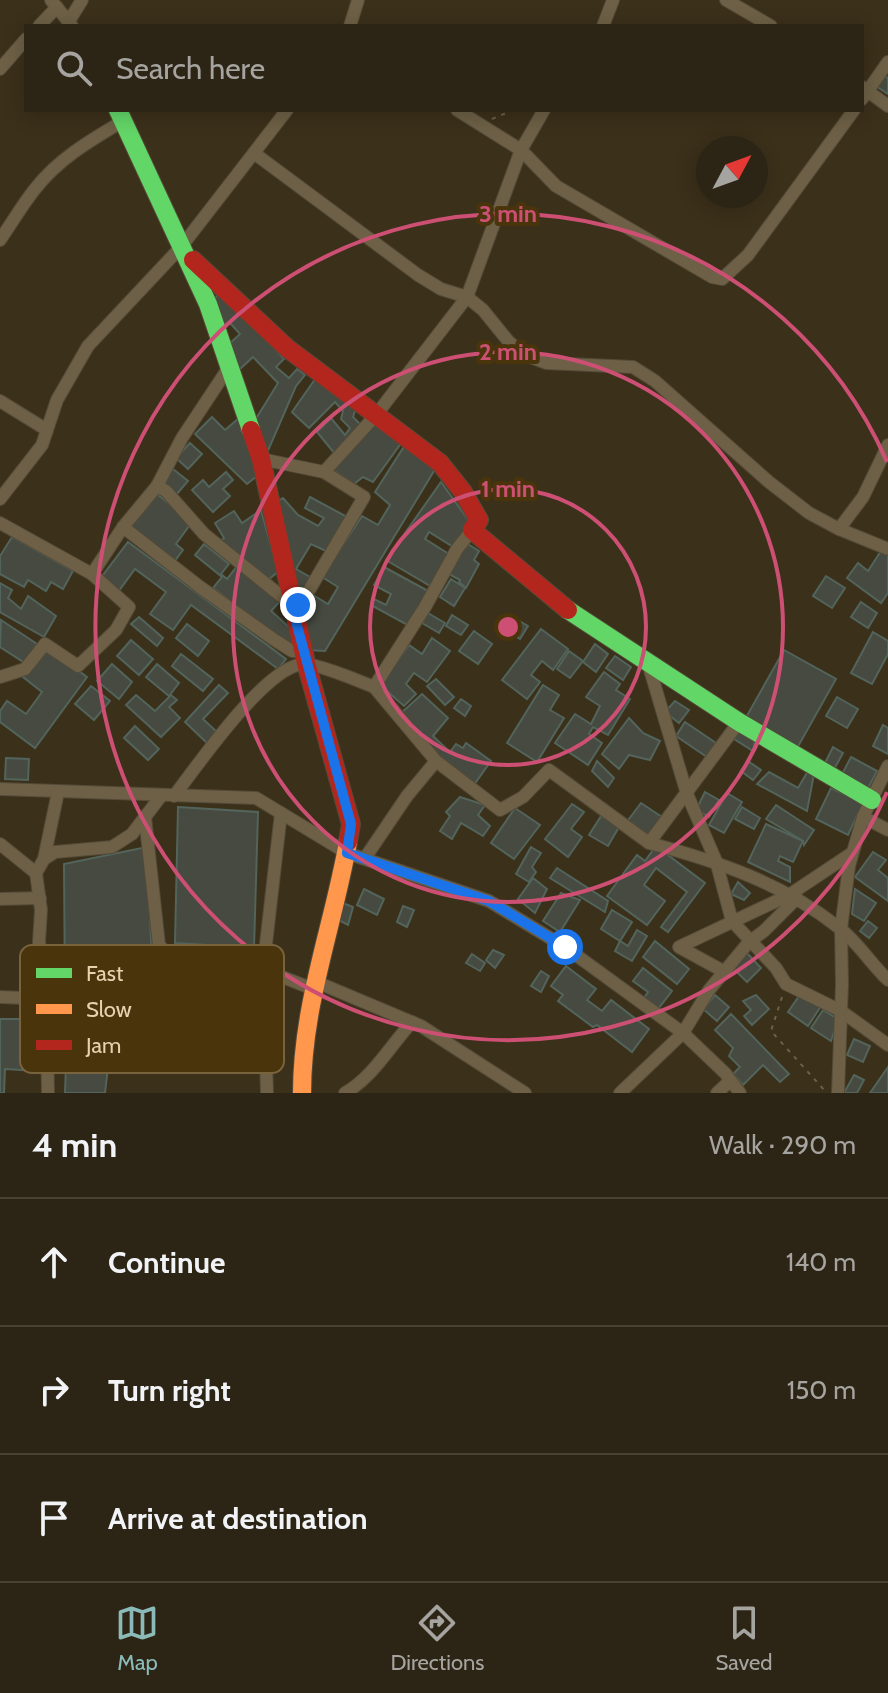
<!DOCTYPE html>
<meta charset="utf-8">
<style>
:root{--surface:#2c2414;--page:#342c1d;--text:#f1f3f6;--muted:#a6a4a0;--line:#484134;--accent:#8bbbb9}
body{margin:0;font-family:Cabin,sans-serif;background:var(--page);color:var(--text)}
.compass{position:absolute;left:696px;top:136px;width:72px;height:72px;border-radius:50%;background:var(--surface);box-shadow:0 4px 20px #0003;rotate:49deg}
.stop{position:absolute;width:24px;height:24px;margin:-18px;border:6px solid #1a73e8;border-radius:50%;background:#fff}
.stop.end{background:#1a73e8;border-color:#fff;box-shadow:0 2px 8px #0008}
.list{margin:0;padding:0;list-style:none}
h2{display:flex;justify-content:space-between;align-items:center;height:104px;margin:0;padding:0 32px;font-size:34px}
h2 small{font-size:26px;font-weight:400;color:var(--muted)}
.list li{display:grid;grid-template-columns:52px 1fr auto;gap:24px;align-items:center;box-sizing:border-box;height:128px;padding:0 32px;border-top:2px solid var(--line)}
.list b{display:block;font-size:30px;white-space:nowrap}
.list em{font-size:26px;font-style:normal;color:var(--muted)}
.icon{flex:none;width:44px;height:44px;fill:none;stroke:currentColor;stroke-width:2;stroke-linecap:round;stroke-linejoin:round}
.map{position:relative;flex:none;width:888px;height:1093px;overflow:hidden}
.search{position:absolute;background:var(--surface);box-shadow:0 4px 20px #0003;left:24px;right:24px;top:24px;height:88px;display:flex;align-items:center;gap:20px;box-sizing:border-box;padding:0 28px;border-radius:0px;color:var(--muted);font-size:30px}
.sheet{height:488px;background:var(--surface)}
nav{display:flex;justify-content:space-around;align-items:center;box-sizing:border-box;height:112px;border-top:2px solid var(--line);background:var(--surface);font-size:22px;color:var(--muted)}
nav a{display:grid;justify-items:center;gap:4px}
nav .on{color:var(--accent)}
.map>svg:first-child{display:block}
.building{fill:#464a40;stroke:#52645b;stroke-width:2}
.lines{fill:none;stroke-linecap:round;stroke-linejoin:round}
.street-casing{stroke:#544a38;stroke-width:14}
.fast-casing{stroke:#544a38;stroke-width:20}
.slow-casing{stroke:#544a38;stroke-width:20}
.jam-casing{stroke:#544a38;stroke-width:20}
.path{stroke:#6c614a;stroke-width:2;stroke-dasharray:4 6;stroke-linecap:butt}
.street{stroke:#6d6046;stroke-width:12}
.fast{stroke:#63d668;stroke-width:18}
.slow{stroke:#ff974d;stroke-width:18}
.jam{stroke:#b3261e;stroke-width:18}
.route{stroke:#1a73e8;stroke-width:10}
.ring{fill:none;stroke:#cd5074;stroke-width:4}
.key{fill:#49340c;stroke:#78633d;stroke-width:2}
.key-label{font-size:22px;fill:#e7d2b0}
.centre{fill:#cd5074;stroke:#49340c;stroke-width:4}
.ring-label{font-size:24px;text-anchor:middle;font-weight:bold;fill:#cd5074;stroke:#49340c;stroke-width:8;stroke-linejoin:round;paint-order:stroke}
</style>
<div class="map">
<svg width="888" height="1093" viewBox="0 0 888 1093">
<rect width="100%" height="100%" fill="#3b301a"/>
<!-- building -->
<g class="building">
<polygon points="885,76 888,78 888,94 876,86"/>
<polygon points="219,294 249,320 284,359 276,367 289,378 297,369 305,375 296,386 267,453 254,422 278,383 253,357 239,370 228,345 240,334 230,323 224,328 211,301"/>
<polygon points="318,375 356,408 353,417 363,427 335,454 317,432 331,418 345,435 350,428 341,419 343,411 335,402 309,428 292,412"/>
<polygon points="212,417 225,430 238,419 245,427 241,431 254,452 257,476 247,484 195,434"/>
<polygon points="372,421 402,442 373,482 363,477 354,484 333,470"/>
<polygon points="190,443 202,454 188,469 176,458"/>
<polygon points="405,445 437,466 325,651 307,650 297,614 313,595 328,604 338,587 322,577 362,516 378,525 390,505 375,492"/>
<polygon points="173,469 188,481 176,495 162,483"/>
<polygon points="226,472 233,480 223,489 230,496 213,512 192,490 203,480 209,487"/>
<polygon points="441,482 469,521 455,548 429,532 425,539 449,554 432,587 386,560"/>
<polygon points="157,494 192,522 176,544 183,550 174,562 130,528"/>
<polygon points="310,497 349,518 328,552 311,544 296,569 312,578 295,603 273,504 283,498 298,515 318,526 324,518 305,508"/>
<polygon points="261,510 278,572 269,579 220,541 224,538 215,523 234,511 242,523"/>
<polygon points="12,537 73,571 63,589 51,582 46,591 28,580 24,587 0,574 0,556"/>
<polygon points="128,542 286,659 278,669 191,605 173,630 150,614 166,592 135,569 118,592 100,579"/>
<polygon points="466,543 479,551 474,560 479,564 466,588 459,582 460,580 449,574"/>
<polygon points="204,544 229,564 221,574 227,579 238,565 281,600 271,611 298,635 290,647 213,588 222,577 195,555"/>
<polygon points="881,551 888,556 888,593 881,603 847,578 858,563 868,571"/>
<polygon points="384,567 430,592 411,627 371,605 374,599 386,605 391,594 374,585"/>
<polygon points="826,576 845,588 832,608 813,596"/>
<polygon points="451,579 465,588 454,606 440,597"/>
<polygon points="0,583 12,590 8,598 21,609 28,596 56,616 44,637 0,612"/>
<polygon points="861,602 877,613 868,628 851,617"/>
<polygon points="428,613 445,623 439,633 422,623"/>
<polygon points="452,615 468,625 461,635 446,626"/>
<polygon points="509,615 528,626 520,639 501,628"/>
<polygon points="139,617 163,638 157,646 131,624"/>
<polygon points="1,620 37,644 25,663 0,647"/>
<polygon points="187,624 209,641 198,656 176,638"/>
<polygon points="541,629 568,649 553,670 542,661 531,675 540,682 527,699 502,680"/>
<polygon points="474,631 492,644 478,664 459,651"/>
<polygon points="873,632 888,641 888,654 872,684 851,673"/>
<polygon points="432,638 450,651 427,682 414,673 406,684 416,694 404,706 380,685 409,645 422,654"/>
<polygon points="131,640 153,659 139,675 117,656"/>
<polygon points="595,644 608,654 596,672 583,662"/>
<polygon points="46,647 87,677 35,748 0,722 0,711 7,701 26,714 42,692 23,677"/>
<polygon points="784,650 836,679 796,750 744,721"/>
<polygon points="569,651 583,661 570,678 557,669"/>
<polygon points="181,654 213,679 203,691 172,666"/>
<polygon points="615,656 631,667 623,680 606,668"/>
<polygon points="112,664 132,682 119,699 97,681"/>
<polygon points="157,664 179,683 169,696 146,677"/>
<polygon points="604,672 620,684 616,690 630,699 608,735 593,727 589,734 602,743 588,765 555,743 575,714 591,724 600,706 586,697"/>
<polygon points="436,679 454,697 445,705 427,686"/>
<polygon points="219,685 228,693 203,719 217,732 207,743 185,722"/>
<polygon points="543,685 559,695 550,710 564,718 537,762 507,743"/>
<polygon points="91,686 110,701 94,720 75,704"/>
<polygon points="422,694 448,718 433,736 450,752 456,744 463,748 466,743 491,761 473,786 437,759 400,714"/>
<polygon points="136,695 155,711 171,695 177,700 169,707 180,718 161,737 126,705"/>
<polygon points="837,697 858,709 847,728 826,716"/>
<polygon points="461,699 471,706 465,716 454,708"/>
<polygon points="675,701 689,710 679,723 665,712"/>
<polygon points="629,718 643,733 660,741 650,760 629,755 619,769 602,754"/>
<polygon points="685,722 716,743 707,757 676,736"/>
<polygon points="883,725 888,728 888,754 873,746"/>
<polygon points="135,726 159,749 148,760 124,738"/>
<polygon points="740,730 755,739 753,751 734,739"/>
<polygon points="833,747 843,753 832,773 823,767"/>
<polygon points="851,757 877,771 866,792 840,778"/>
<polygon points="6,758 29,759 28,780 5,779"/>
<polygon points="597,761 614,778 608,787 592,771"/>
<polygon points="748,761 761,770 753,780 741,771"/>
<polygon points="808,771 814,774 807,811 757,784 769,772 798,788"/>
<polygon points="831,788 863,803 848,835 816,819"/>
<polygon points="705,792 719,800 709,817 696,810"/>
<polygon points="727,793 742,802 724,833 709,825"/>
<polygon points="460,797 485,805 478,815 490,826 483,836 461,823 452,839 440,831 450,816 446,812"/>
<polygon points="641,803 662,817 648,839 626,823"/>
<polygon points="572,804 584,812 571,829 582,837 568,857 545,839"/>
<polygon points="776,805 814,830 804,845 803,841 766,819"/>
<polygon points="178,807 258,812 254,948 175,943"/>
<polygon points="742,807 760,818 754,829 735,819"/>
<polygon points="515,808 540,825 514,859 491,843"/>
<polygon points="601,816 619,827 608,846 589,835"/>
<polygon points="766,824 803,841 793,862 780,856 778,861 790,867 790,882 748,862"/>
<polygon points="656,846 705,883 668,932 661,927 687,892 656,868 644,885 665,901 647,925 607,896 637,855 645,861"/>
<polygon points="147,847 153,987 65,996 64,864"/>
<polygon points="531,847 541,853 532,867 536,872 529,882 516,874"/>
<polygon points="873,852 886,860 878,870 888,878 888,901 855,877"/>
<polygon points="557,868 608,901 605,912 550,878"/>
<polygon points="533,878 547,889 535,913 518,899"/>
<polygon points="738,882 750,893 744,900 731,894"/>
<polygon points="364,889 384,899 377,915 357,905"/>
<polygon points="855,889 876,903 864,921 852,914"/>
<polygon points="561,893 580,900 560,932 543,921"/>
<polygon points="343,903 353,907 348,925 335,918"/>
<polygon points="403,906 414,910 407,927 397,922"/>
<polygon points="612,910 632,922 620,941 601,929"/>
<polygon points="868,921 877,928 869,938 860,931"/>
<polygon points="637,930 647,936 632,961 615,951 620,941 628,946"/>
<polygon points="655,941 689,969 677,984 643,957"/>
<polygon points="493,950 504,955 495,968 486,960"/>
<polygon points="746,952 761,968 747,982 731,966"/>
<polygon points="472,954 485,963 480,971 466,963"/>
<polygon points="566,966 596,989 587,1000 602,1011 611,1000 649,1029 632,1052 597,1025 593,1027 558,1001 563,995 551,986"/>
<polygon points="643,968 672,991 658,1009 644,998 648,992 633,981"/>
<polygon points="541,971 549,976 541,992 531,986"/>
<polygon points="801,993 821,1006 808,1026 788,1012"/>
<polygon points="715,995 729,1007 717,1021 703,1009"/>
<polygon points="756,995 769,1009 752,1025 744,1016 751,1010 743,1001"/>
<polygon points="155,1010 161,1052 110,1051 105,1093 65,1093 68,1011"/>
<polygon points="823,1010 838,1019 831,1041 811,1028"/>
<polygon points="731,1014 789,1074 780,1082 763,1065 743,1085 733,1074 740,1067 729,1056 733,1048 715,1030"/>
<polygon points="0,1019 36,1019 37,1071 5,1069 4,1093 0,1093"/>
<polygon points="854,1039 870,1046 863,1062 847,1055"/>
<polygon points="888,1067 888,1093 870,1093"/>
<polygon points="854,1075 864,1080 857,1093 844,1093"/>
</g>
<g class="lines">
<!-- street casing -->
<g class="street-casing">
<g id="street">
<polyline points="51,0 72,26"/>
<polyline points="726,0 771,26"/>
<polyline points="69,21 82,0"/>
<polyline points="39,26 57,7"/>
<polyline points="350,26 358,0"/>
<polyline points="603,26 613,0"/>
<polyline points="0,69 26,39"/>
<polyline points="862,87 888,106"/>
<polyline points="862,99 888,62"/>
<polyline points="457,110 521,150 556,186 712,277 722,279 748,255 854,110"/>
<polyline points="254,153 418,275 441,289 467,297 483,310 509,342 525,355 546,363 633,367 655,381 769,482 809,513 839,529 888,549"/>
<path d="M0,240C12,223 22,205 35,189C58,159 91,140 123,121"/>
<polyline points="229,367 182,438 157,486 166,491 204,534 291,604"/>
<polyline points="0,401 47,430"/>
<polyline points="261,459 324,472 376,415 467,297 521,150 544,110"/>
<polyline points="0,499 42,445 57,400 88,346 181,247 287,110"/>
<polyline points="0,523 92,574"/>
<polyline points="123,527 157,486"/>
<polyline points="839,529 863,497 888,445"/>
<polyline points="292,607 304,599 364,497 324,472"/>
<polyline points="648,663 687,794 716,861 732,921 776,968 786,984 841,1011 888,1045"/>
<polyline points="0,677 25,669 45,644 78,666 116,630 129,607 92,574 123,527 200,587 273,639 292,651 303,651"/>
<polyline points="374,687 436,761 500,810 523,797 549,770 649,843 739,722"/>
<polyline points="0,789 256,798 347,853 489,901 565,947 683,1033 725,1073 740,1093"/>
<path d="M174,796C198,765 265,667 303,664C317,663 359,681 374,687L425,607L457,549L472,530"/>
<polyline points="145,817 159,945 174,962 195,959 247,963 313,989"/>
<polyline points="863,817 888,830"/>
<path d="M649,843C717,861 782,883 838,927C857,941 871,964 888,980"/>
<polyline points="0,844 36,873"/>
<polyline points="365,858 407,796 436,761"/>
<polyline points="44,859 58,792"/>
<polyline points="0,899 40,898"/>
<polyline points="160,952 172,1001 242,1008 264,1025"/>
<polyline points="723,971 679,947 789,895 852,853"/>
<polyline points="314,981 421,1026 525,1093"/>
<polyline points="0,997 47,999"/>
<polyline points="48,1093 46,982 39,942 41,910 36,873 44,859 55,852 112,847 132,834 161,796"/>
<polyline points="267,1093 263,970 281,813"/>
<path d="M345,1093C373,1077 390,1046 412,1022"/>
<polyline points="620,1093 683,1033 709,990 749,942 764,931 797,898"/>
<polyline points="717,1093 730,1081"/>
<polyline points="838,1093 842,984 841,929 849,866 863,817 888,766"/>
</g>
</g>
<!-- fast casing -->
<g class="fast-casing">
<g id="fast">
<polyline points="118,110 208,304 251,430"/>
<polyline points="568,610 739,722 872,800"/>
</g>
</g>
<!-- slow casing -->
<g class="slow-casing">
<path id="slow" d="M302,1093C302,1005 333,927 348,842"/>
</g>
<!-- jam casing -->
<g class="jam-casing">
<g id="jam">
<polyline points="193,260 287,348 440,463 463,492 479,520 472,530 568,610"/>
<polyline points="251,430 261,459 306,663 351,824 348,842"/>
</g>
</g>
<!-- path -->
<g class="path">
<polyline points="492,119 513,110"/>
<polyline points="782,997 771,1031 826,1092"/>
</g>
<!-- street -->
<use href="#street" class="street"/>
<!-- fast -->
<use href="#fast" class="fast"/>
<!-- slow -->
<use href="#slow" class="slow"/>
<!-- jam -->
<use href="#jam" class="jam"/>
</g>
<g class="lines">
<!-- route -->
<polyline class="route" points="298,605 292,607 351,824 347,853 489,901 565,947"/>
</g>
<!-- distance rings -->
<g class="ring">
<circle cx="508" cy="627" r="138"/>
<circle cx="508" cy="627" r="275"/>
<path d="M887 792A413 413 0 1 1 887 462"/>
</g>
<!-- legend -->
<rect x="20" y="945" width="264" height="128" rx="12" class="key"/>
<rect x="36" y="968" width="36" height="10" fill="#63d668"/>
<rect x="36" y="1004" width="36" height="10" fill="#ff974d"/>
<rect x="36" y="1040" width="36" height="10" fill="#b3261e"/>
<g class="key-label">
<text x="86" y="981">Fast</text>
<text x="86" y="1017">Slow</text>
<text x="86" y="1053">Jam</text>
</g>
<circle cx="508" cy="627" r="12" class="centre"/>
<g class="ring-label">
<text x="508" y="222">3 min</text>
<text x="508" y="360">2 min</text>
<text x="508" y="497">1 min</text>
</g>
</svg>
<svg class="compass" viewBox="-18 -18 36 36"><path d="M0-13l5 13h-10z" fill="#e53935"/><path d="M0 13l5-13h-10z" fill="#a6a4a0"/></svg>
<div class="stop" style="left:565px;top:947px"></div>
<div class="stop end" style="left:298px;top:605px"></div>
<div class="search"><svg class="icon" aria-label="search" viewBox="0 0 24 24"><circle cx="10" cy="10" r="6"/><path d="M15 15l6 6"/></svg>Search here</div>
</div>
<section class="sheet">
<h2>4 min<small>Walk · 290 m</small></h2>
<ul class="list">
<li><svg class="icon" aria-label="ahead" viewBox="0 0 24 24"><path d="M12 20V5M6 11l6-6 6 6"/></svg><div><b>Continue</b></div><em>140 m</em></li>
<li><svg class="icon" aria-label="right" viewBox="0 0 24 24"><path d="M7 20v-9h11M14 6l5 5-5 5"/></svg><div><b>Turn right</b></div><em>150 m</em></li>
<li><svg class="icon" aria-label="arrive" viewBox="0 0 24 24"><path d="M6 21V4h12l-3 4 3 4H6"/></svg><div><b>Arrive at destination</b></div></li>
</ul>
</section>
<nav>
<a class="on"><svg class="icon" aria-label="map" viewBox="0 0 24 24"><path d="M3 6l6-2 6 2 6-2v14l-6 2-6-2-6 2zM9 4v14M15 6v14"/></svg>Map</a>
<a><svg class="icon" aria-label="directions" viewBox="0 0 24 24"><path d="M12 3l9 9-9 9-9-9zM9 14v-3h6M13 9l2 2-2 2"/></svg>Directions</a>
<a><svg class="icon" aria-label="saved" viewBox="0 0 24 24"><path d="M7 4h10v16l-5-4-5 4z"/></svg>Saved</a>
</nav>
